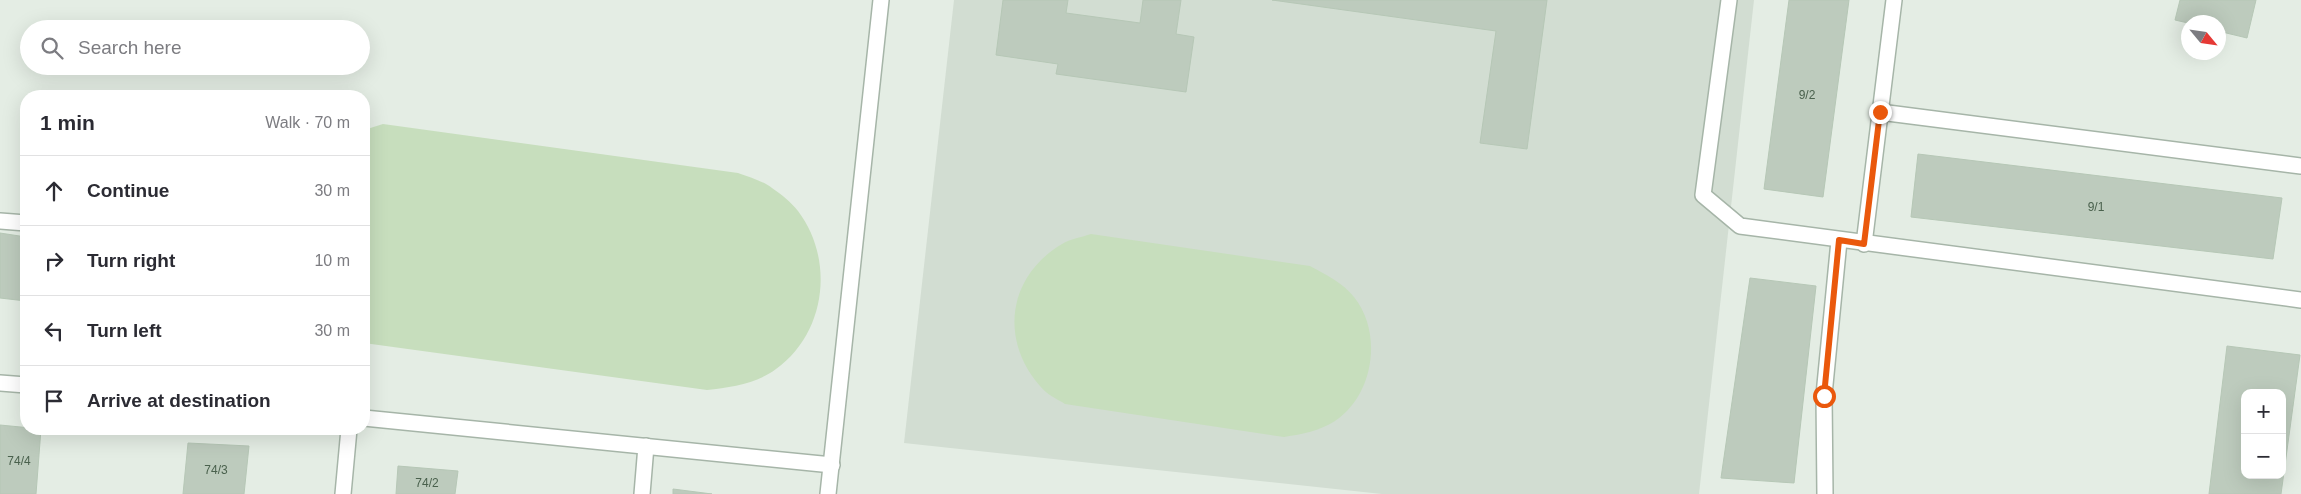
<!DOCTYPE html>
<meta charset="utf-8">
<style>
:root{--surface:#fff;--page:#f7f7f7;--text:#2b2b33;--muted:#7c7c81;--line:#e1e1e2}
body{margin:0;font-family:Arial,sans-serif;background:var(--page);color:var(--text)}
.controls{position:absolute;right:15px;bottom:15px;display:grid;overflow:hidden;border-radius:10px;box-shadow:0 5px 20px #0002}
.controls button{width:45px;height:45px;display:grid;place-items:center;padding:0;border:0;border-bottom:1px solid var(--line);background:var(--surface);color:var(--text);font:25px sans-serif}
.compass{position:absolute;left:2181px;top:15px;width:45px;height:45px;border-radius:50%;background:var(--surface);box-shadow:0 5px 20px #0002;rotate:119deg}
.stop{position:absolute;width:15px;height:15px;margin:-11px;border:4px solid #ea580c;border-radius:50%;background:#fff}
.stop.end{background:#ea580c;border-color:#fff;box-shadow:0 1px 5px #0008}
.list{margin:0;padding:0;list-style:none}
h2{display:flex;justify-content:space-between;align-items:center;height:65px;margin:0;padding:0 20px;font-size:21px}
h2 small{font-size:16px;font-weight:400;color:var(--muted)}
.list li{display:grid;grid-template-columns:32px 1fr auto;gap:15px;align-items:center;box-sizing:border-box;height:70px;padding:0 20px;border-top:1px solid var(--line)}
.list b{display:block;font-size:19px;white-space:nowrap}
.list em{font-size:16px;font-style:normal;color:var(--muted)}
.icon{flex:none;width:28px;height:28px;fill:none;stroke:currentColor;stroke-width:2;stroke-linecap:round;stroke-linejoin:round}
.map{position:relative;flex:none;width:2301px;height:494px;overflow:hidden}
.search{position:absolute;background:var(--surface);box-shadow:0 5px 20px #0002;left:20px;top:20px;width:350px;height:55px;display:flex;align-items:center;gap:12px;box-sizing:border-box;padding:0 18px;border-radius:28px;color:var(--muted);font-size:19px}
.panel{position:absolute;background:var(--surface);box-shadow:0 5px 20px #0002;left:20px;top:90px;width:350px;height:345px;border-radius:20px}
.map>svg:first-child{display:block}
.built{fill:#d2ddd2}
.green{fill:#c7debd}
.building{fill:#bdcbbd;stroke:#b6c7b6;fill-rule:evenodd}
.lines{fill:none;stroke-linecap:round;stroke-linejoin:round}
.minor-casing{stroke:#a6b5a8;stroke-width:18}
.minor{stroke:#fff;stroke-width:15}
.route{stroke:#ea580c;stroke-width:6}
.labels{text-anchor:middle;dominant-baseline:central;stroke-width:4;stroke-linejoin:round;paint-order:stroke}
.number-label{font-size:12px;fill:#4a614d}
</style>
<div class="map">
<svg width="2301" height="494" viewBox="0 0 2301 494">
<rect width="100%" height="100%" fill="#e4ede4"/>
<!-- built -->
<polygon class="built" points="954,0 1754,0 1699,494 1382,494 904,443"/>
<!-- green -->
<g class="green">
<path d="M383,124L738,173C749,177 763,181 772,188C781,194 792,203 798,211C835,260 826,333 776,369C756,384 731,387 707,390L364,343V130Z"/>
<path d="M1091,234L1310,266C1326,275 1342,282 1354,297C1383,333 1374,395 1335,421C1319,431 1303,434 1284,437L1065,404C1057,399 1046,394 1040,386C999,339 1008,276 1062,244C1070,239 1082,237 1091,234Z"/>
</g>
<!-- building -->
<g class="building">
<polygon points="1003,0 1068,0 1066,13 1140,23 1143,0 1181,0 1176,34 1194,37 1186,92 1056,74 1058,64 996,55"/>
<polygon points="1272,0 1547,0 1527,149 1480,143 1496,31"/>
<polygon points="1789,0 1849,0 1823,197 1764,189"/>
<polygon points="2180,0 2256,0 2247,38 2218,31 2218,22 2188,23 2175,20"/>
<polygon points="1918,154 2282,198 2273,259 1911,217"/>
<polygon points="0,233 26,237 26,301 0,298"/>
<polygon points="1750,278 1816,286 1794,483 1721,478"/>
<path d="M2227,346L2300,355L2281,494H2209ZM2245,393H2282V475H2245Z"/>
<polygon points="0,425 41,429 36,494 0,494"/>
<polygon points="188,443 249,446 244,494 183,494"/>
<polygon points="398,466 458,471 455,494 396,494"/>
<polygon points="673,489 712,494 673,494"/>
</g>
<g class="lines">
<!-- minor casing -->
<g class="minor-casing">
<g id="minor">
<polyline points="1729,0 1703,195 1740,226 2301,300"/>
<polyline points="1880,112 2301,166"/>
<polyline points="0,221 26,223"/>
<polyline points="1864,244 1894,0"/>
<polyline points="0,383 26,385"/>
<polyline points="364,418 832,465"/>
<polyline points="343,494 349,429"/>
<polyline points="642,494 646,446"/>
<polyline points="828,494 881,0"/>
<polyline points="1825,494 1824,395 1839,241"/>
</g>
</g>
<!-- minor -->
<use href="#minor" class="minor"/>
</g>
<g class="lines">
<!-- route -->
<polyline class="route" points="1824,396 1839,240 1864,244 1880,112"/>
</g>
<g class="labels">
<!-- number labels -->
<g class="number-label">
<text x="1807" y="95">9/2</text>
<text x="2096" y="207">9/1</text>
<text x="19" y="461">74/4</text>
<text x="216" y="470">74/3</text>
<text x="427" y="483">74/2</text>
</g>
</g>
</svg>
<div class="controls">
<button>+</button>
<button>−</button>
</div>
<svg class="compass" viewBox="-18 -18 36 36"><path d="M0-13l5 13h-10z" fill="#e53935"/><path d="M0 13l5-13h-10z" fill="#7c7c81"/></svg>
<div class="stop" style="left:1824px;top:396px"></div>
<div class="stop end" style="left:1880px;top:112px"></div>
<div class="search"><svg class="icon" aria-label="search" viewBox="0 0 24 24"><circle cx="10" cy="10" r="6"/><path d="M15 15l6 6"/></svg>Search here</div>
<section class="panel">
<h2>1 min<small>Walk · 70 m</small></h2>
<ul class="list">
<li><svg class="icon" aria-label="ahead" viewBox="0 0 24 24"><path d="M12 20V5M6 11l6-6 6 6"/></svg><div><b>Continue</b></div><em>30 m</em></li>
<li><svg class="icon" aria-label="right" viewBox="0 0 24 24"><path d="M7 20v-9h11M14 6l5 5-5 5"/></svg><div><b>Turn right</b></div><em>10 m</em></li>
<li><svg class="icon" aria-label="left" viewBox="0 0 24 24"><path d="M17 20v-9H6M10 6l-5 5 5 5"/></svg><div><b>Turn left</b></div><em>30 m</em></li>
<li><svg class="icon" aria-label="arrive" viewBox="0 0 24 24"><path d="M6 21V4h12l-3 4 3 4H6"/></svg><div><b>Arrive at destination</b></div></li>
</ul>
</section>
</div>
